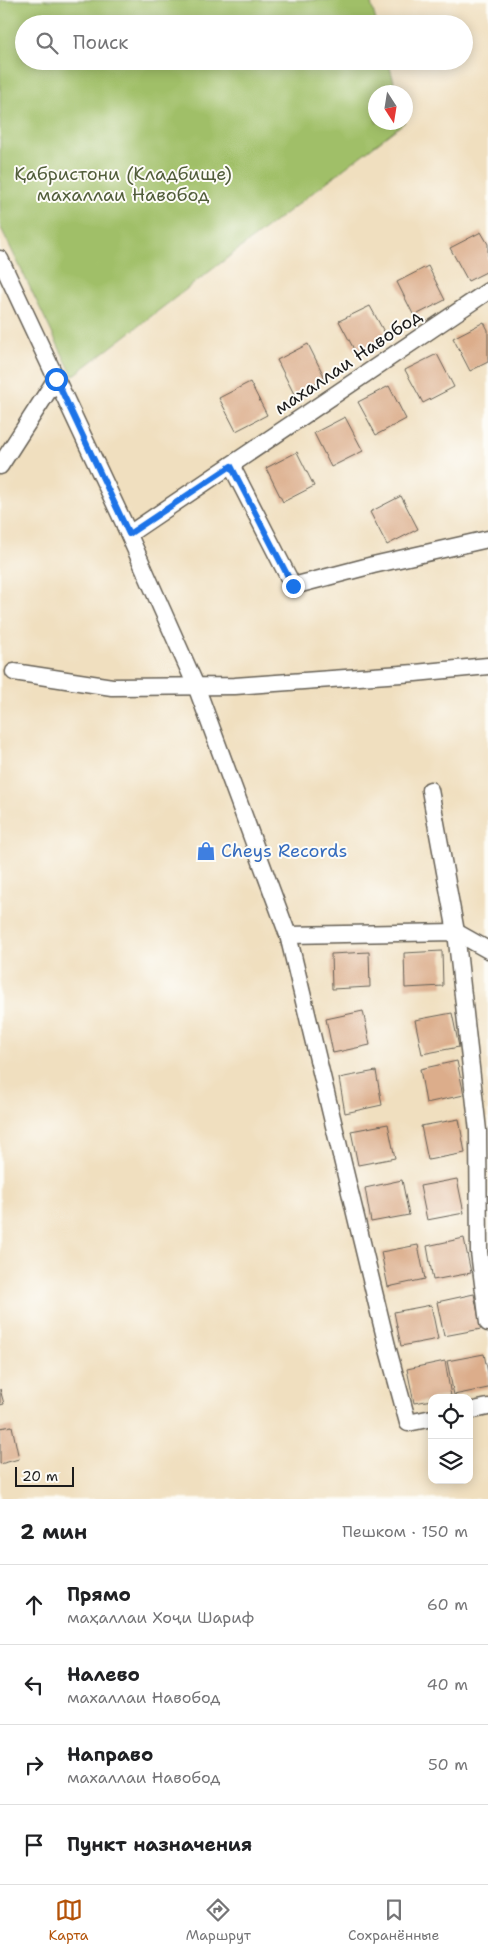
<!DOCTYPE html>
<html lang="ru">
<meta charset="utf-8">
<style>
:root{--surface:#fff;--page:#f2f2f2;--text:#202124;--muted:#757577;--line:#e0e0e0;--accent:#b45309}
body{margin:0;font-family:"Shantell Sans",sans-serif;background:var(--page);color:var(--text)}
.controls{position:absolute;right:15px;bottom:15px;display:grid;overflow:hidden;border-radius:10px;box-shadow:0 2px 12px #0003}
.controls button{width:45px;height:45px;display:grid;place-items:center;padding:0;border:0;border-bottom:1px solid var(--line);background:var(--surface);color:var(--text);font:25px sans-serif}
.compass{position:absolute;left:368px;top:85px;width:45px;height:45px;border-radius:50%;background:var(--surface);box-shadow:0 2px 12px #0003;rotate:168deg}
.scale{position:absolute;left:15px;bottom:12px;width:59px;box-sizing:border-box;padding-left:5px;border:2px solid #1c1c1c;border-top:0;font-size:14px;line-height:18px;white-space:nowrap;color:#1c1c1c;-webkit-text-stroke:4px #fdfcf7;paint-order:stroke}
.stop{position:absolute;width:15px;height:15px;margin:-11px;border:4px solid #1a73e8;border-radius:50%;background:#fff}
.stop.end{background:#1a73e8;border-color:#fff;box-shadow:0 1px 5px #0008}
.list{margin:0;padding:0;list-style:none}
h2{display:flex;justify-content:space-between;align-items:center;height:65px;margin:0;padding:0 20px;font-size:21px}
h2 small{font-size:16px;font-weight:400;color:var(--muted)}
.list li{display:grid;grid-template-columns:32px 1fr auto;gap:15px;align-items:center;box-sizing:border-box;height:80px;padding:0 20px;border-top:1px solid var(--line)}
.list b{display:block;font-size:19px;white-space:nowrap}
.list p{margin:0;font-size:16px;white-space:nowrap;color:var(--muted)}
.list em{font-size:16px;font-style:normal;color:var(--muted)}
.icon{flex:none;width:28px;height:28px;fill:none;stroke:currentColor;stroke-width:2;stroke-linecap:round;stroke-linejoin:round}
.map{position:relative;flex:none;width:488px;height:1499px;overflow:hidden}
.search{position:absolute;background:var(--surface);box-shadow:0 2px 12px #0003;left:15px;right:15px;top:15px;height:55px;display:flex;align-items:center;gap:12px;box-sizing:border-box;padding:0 18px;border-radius:28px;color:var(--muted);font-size:19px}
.sheet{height:385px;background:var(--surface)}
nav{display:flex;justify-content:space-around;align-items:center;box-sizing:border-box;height:70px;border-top:1px solid var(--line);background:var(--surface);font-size:14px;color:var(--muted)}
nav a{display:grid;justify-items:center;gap:2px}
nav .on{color:var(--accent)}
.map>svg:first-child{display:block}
.green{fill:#a0bf67;stroke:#5e6e42}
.building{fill:#dcad8b}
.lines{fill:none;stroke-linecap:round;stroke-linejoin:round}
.minor-casing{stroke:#666055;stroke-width:19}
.minor{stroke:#fff;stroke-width:16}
.route{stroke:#1a73e8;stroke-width:6}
.labels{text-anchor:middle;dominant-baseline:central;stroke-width:4;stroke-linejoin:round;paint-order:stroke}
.park-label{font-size:18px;fill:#515d3a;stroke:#fdfcf7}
.street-label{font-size:18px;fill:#1c1c1c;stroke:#fdfcf7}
.shop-label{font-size:18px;fill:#366cbe;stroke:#fdfcf7;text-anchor:start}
</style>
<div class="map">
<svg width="488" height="1499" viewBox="0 0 488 1499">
<rect width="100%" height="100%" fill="#fdfcf7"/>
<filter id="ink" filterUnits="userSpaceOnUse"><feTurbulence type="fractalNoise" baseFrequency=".02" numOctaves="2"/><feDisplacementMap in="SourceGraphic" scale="10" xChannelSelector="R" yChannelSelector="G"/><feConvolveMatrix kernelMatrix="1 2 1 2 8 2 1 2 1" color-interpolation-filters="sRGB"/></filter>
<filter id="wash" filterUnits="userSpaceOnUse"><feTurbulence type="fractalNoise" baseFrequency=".0096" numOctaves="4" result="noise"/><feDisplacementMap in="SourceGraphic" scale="20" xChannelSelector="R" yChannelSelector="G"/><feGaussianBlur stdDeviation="1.12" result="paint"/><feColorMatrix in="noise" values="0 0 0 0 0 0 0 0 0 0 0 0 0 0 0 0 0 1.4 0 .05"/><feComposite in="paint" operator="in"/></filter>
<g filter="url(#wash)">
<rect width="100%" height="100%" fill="#f0dfbf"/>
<!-- green -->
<polygon class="green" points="0,0 370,0 377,24 24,24 24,61 388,61 397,92 376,92 376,122 405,122 73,376 0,226"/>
<g id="blocks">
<!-- building -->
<g class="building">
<polygon points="481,232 488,244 488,271 468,281 450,248"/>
<polygon points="428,266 445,300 414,316 397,282"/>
<polygon points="370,306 388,339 357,355 339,321"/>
<polygon points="484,322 488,330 488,362 470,371 453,338"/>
<polygon points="308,344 325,378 294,394 277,360"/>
<polygon points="437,354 454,387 423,403 405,370"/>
<polygon points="250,382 267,415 236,431 219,398"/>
<polygon points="389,386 406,419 376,435 358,402"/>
<polygon points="345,417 363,451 331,467 314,433"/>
<polygon points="297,452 314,486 283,502 266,468"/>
<polygon points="401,496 418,529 387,545 370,512"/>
<polygon points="442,951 443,986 405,988 404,953"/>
<polygon points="369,952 370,987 332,989 331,954"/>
<polygon points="363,1011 370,1045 333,1053 326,1019"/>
<polygon points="452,1013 459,1047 422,1054 415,1020"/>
<polygon points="457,1061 464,1095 426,1103 420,1069"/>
<polygon points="376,1071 382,1105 345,1113 339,1078"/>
<polygon points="459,1119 465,1153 428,1160 421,1126"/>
<polygon points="388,1124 395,1158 358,1165 351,1131"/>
<polygon points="457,1179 464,1213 427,1220 420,1186"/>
<polygon points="402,1180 409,1215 371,1222 365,1188"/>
<polygon points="464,1238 471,1273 433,1280 427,1246"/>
<polygon points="418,1245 425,1279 388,1287 381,1252"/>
<polygon points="474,1294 481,1329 444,1336 437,1302"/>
<polygon points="431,1305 438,1339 401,1346 394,1312"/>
<polygon points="484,1354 488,1373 488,1388 454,1395 447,1361"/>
<polygon points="445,1361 451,1396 432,1398 432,1400 414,1403 407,1369"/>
<polygon points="0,1389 4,1404 0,1405"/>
<polygon points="12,1426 19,1459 0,1464 0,1428"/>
</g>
</g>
</g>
<g filter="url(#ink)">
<use href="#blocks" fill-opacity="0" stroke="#666055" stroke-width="1"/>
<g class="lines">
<!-- minor casing -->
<g class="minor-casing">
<g id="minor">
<polyline points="0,259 129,534 488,291"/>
<polyline points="231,465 293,586 373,565 488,539"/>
<polyline points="0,466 56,379"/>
<polyline points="125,526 196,686 288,935 456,932 488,950"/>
<polyline points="14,672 112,687 235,686 415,673 488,666"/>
<polyline points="430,790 456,932 478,1131 479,1252 488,1323"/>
<polyline points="288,935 387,1346 408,1423 432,1418"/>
<polyline points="469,1411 488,1407"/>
</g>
</g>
<!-- minor -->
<use href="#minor" class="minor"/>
</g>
</g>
<g class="lines" filter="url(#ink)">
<!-- route -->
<polyline class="route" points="56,379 129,534 231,466 293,586"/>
</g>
<!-- icons -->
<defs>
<g id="shop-bare" transform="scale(1.5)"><path d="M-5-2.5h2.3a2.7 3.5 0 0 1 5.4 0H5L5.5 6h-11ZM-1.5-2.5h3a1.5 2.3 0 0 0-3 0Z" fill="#3f7fe0" stroke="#fdfcf7" stroke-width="2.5" paint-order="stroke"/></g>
</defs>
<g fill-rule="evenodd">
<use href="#shop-bare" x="206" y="851"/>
</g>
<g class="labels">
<!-- park labels -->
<g class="park-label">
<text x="123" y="174">Қабристони (Кладбище)<tspan x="123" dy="21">махаллаи Навобод</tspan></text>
</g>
<!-- street labels -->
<g class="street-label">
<text transform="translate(348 362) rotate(-34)">махаллаи Навобод</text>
</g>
<!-- shop labels -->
<g class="shop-label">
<text x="221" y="851">Cheys Records</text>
</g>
</g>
</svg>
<div class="controls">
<button><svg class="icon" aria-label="locate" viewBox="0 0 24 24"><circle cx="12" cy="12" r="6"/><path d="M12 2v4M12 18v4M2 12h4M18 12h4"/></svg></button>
<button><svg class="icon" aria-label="layers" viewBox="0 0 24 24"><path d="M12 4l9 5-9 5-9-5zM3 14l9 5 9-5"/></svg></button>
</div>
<svg class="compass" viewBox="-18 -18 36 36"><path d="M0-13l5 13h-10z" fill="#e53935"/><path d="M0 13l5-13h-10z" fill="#757577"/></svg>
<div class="scale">20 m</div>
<div class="stop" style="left:56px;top:379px"></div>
<div class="stop end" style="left:293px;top:586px"></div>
<div class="search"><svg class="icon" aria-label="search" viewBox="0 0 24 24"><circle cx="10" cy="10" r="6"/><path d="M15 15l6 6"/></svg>Поиск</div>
</div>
<section class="sheet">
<h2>2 мин<small>Пешком · 150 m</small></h2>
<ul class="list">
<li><svg class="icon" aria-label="ahead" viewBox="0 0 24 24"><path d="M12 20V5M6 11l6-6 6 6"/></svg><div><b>Прямо</b><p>маҳаллаи Хоҷи Шариф</p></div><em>60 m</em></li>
<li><svg class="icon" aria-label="left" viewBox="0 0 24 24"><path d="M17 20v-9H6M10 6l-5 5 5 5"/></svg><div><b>Налево</b><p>махаллаи Навобод</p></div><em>40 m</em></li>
<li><svg class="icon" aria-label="right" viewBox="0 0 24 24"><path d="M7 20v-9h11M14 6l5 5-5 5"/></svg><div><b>Направо</b><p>махаллаи Навобод</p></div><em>50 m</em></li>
<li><svg class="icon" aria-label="arrive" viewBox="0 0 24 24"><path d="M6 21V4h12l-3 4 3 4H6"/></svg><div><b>Пункт назначения</b></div></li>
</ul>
</section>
<nav>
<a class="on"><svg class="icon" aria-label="map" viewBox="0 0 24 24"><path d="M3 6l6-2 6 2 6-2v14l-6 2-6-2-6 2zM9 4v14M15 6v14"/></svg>Карта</a>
<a><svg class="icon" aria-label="directions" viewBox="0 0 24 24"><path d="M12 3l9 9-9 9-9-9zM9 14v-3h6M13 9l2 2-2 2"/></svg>Маршрут</a>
<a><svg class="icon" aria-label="saved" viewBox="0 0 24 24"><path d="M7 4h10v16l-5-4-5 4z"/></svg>Сохранённые</a>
</nav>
